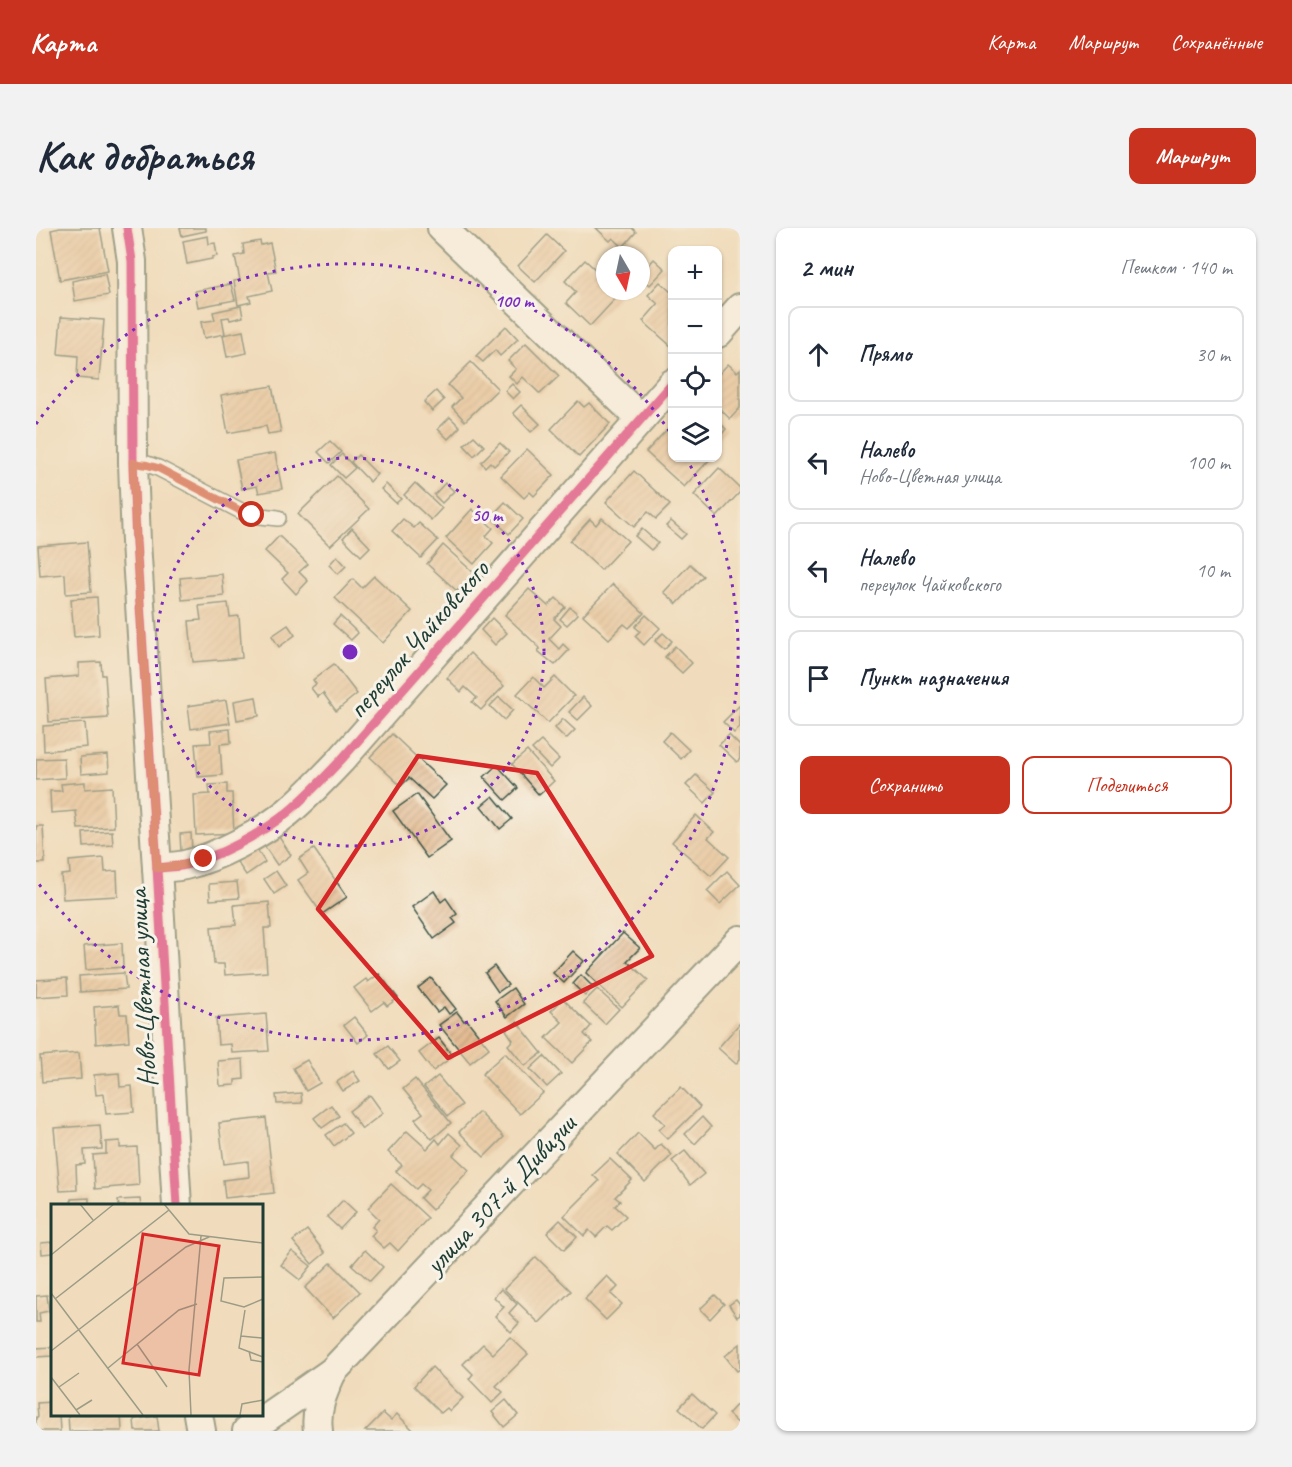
<!DOCTYPE html>
<html lang="ru">
<meta charset="utf-8">
<style>
:root{--surface:#fff;--page:#f2f2f3;--text:#1f2937;--muted:#747a83;--line:#e0e1e3;--accent:#c8321e}
body{margin:0;font-family:Caveat,sans-serif;background:var(--page);color:var(--text)}
.controls{position:absolute;right:18px;top:18px;display:grid;overflow:hidden;border-radius:12px;box-shadow:0 2px 4px #0004}
.controls button{width:54px;height:54px;display:grid;place-items:center;padding:0;border:0;border-bottom:2px solid var(--line);background:var(--surface);color:var(--text);font:30px sans-serif}
.compass{position:absolute;left:560px;top:18px;width:54px;height:54px;border-radius:50%;background:var(--surface);box-shadow:0 2px 4px #0004;rotate:171deg}
.stop{position:absolute;width:18px;height:18px;margin:-14px;border:4px solid #c8321e;border-radius:50%;background:#fff}
.stop.end{background:#c8321e;border-color:#fff;box-shadow:0 2px 6px #0008}
.list{margin:0;padding:0;list-style:none}
h2{display:flex;justify-content:space-between;align-items:center;height:78px;margin:0;padding:0 24px;font-size:26px}
h2 small{font-size:20px;font-weight:400;color:var(--muted)}
.list li{display:grid;grid-template-columns:39px 1fr auto;gap:18px;align-items:center;box-sizing:border-box;height:96px;margin:0 12px 12px;padding:0 12px;border:2px solid var(--line);border-radius:12px}
.list b{display:block;font-size:22px;white-space:nowrap}
.list p{margin:0;font-size:20px;white-space:nowrap;color:var(--muted)}
.list em{font-size:20px;font-style:normal;color:var(--muted)}
.actions{display:flex;gap:12px;padding:18px 24px}
.actions a{flex:1;padding:14px 0;border:2px solid var(--accent);border-radius:12px;text-align:center;font-size:21px;color:var(--accent)}
.actions .main{background:var(--accent);color:#fff}
.icon{flex:none;width:33px;height:33px;fill:none;stroke:currentColor;stroke-width:2;stroke-linecap:round;stroke-linejoin:round}
.map{position:relative;flex:none;width:704px;height:1203px;overflow:hidden;border-radius:12px}
header{display:flex;align-items:center;gap:36px;box-sizing:border-box;height:84px;padding:0 30px;background:var(--accent);color:#fff}
header strong{font-size:28px}
nav{display:flex;gap:33px;margin-inline-start:auto;font-size:21px}
.intro{display:flex;align-items:center;justify-content:space-between;box-sizing:border-box;height:144px;padding:0 36px}
h1{margin:0;font-size:42px}
.button{padding:15px 27px;border-radius:12px;background:var(--accent);color:#fff;font-size:21px;font-weight:700}
main{display:flex;gap:36px;padding:0 36px}
aside{flex:1;background:var(--surface);border-radius:12px;box-shadow:0 2px 4px #0004}
.map>svg:first-child{display:block}
.building{fill:url(#building-hatch)}
.lines{fill:none;stroke-linecap:round;stroke-linejoin:round}
.service-casing{stroke:#3e5548;stroke-width:18}
.minor-casing{stroke:#3e5548;stroke-width:32}
.service{stroke:#fff;stroke-width:15}
.minor{stroke:#fff;stroke-width:28}
.cycleway-casing{stroke:#f7f3e8;stroke-width:13}
.cycleway{stroke:#d6006c;stroke-width:9}
.route{stroke:#c8321e;stroke-width:8}
.marked{fill:none;stroke:#d62828;stroke-width:4.5;stroke-linejoin:round}
.ring{fill:none;stroke:#7b2cbf;stroke-width:3;stroke-dasharray:3 6}
.labels{text-anchor:middle;dominant-baseline:central;stroke-width:6;stroke-linejoin:round;paint-order:stroke}
.street-label{font-size:28px;fill:#1f3d34;stroke:#f7f3e8}
.inset-road{fill:none;stroke:#9c9c86;stroke-width:1.5}
.view{fill:#d62828;fill-opacity:0.15;stroke:#d62828;stroke-width:3}
.inset-edge{fill:none;stroke:#1f3d34;stroke-width:3}
.centre{fill:#7b2cbf;stroke:#f7f3e8;stroke-width:3}
.ring-label{font-size:18px;text-anchor:middle;font-weight:bold;fill:#7b2cbf;stroke:#f7f3e8;stroke-width:6;stroke-linejoin:round;paint-order:stroke}
</style>
<header>
<strong>Карта</strong>
<nav><a>Карта</a><a>Маршрут</a><a>Сохранённые</a></nav>
</header>
<div class="intro"><h1>Как добраться</h1><a class="button">Маршрут</a></div>
<main>
<div class="map">
<svg width="704" height="1203" viewBox="0 0 704 1203">
<defs>
<pattern id="building-hatch" width="6" height="6" patternUnits="userSpaceOnUse" patternTransform="scale(1.5)"><rect width="6" height="6" fill="#e3b98f"/><path d="M-1 1l2-2M0 6l6-6M5 7l2-2" fill="none" stroke="#b79876"/></pattern>
</defs>
<rect width="100%" height="100%" fill="#f7f3e8"/>
<filter id="ink" filterUnits="userSpaceOnUse"><feTurbulence type="fractalNoise" baseFrequency=".0167" numOctaves="2"/><feDisplacementMap in="SourceGraphic" scale="12" xChannelSelector="R" yChannelSelector="G"/><feConvolveMatrix kernelMatrix="1 2 1 2 8 2 1 2 1" color-interpolation-filters="sRGB"/></filter>
<filter id="wash" filterUnits="userSpaceOnUse"><feTurbulence type="fractalNoise" baseFrequency=".008" numOctaves="4" result="noise"/><feDisplacementMap in="SourceGraphic" scale="24" xChannelSelector="R" yChannelSelector="G"/><feGaussianBlur stdDeviation="1.35" result="paint"/><feColorMatrix in="noise" values="0 0 0 0 0 0 0 0 0 0 0 0 0 0 0 0 0 1.4 0 .05"/><feComposite in="paint" operator="in"/></filter>
<g filter="url(#wash)">
<rect width="100%" height="100%" fill="#f0dcbc"/>
<g id="blocks">
<!-- building -->
<g class="building">
<polygon points="24,0 64,0 72,43 24,52 15,2"/>
<polygon points="144,0 170,0 170,3 146,8"/>
<polygon points="560,0 596,0 600,4 587,19 577,10 574,13"/>
<polygon points="511,7 528,23 499,54 482,38"/>
<polygon points="172,8 173,16 179,15 181,28 176,29 176,31 151,36 147,13"/>
<polygon points="224,13 225,17 234,15 240,43 232,44 236,63 213,68 215,74 202,77 198,53 204,52 199,28 208,26 207,16"/>
<polygon points="618,31 629,41 614,57 605,49 605,46"/>
<polygon points="549,32 569,50 569,63 575,63 581,69 554,98 530,75 540,64 529,53"/>
<polygon points="69,46 73,67 39,73 36,53"/>
<polygon points="624,54 636,65 636,119 607,93 622,76 612,67"/>
<polygon points="195,56 199,72 162,79 159,63"/>
<polygon points="205,78 207,89 194,92 193,89 186,90 189,106 168,110 165,94 179,92 177,84"/>
<polygon points="25,89 68,92 63,152 41,150 42,128 22,126"/>
<polygon points="470,98 482,111 464,128 459,122 447,134 440,128"/>
<polygon points="207,103 211,125 191,129 187,107"/>
<polygon points="490,115 523,148 504,166 487,149 481,156 473,148 480,141 472,133"/>
<polygon points="435,134 462,161 429,193 416,179 425,170 412,157"/>
<polygon points="692,136 701,144 704,141 704,180 694,191 682,179 682,147"/>
<polygon points="476,156 484,164 477,171 469,163"/>
<polygon points="236,158 245,204 232,206 230,198 192,205 185,167"/>
<polygon points="400,163 408,172 396,183 388,174"/>
<polygon points="542,173 548,179 553,175 574,196 543,229 515,201"/>
<polygon points="485,177 504,196 495,204 477,185"/>
<polygon points="414,189 424,199 412,211 402,201"/>
<polygon points="682,193 690,201 682,211"/>
<polygon points="636,196 636,230 675,230 648,259 610,224"/>
<polygon points="438,208 448,218 438,228 428,217"/>
<polygon points="294,213 305,224 293,235 282,224"/>
<polygon points="464,215 473,224 458,238 454,234 449,239 445,234"/>
<polygon points="491,221 518,247 498,268 494,264 488,270 465,248"/>
<polygon points="239,225 246,261 223,265 221,258 206,261 200,232"/>
<polygon points="306,226 319,240 308,250 295,237"/>
<polygon points="322,227 341,246 334,254 315,234"/>
<polygon points="683,240 704,260 704,264 681,289 658,267"/>
<polygon points="598,243 634,277 620,291 612,284 598,299 570,274"/>
<polygon points="301,248 333,281 294,318 262,286"/>
<polygon points="379,255 406,280 395,292 368,267"/>
<polygon points="409,255 418,263 406,275 398,267"/>
<polygon points="350,256 365,271 360,275 345,261"/>
<polygon points="469,274 487,291 473,306 455,289"/>
<polygon points="436,281 457,300 450,308 457,315 438,336 410,310"/>
<polygon points="566,290 592,313 565,342 534,313 554,291 560,297"/>
<polygon points="367,291 378,300 383,295 402,312 385,330 356,303"/>
<polygon points="635,293 650,306 645,311 630,298"/>
<polygon points="316,300 334,319 325,328 307,310"/>
<polygon points="606,301 622,315 615,322 599,308"/>
<polygon points="243,308 272,336 263,344 272,353 260,366 246,351 252,345 229,323"/>
<polygon points="51,314 55,364 30,366 29,346 4,348 2,318"/>
<polygon points="407,317 438,345 421,363 391,336"/>
<polygon points="301,328 310,338 302,346 293,337"/>
<polygon points="654,336 667,348 641,376 628,364"/>
<polygon points="186,346 188,368 146,372 144,350"/>
<polygon points="338,348 376,383 347,415 299,370 317,351 326,360"/>
<polygon points="577,356 608,385 593,400 588,396 573,411 547,387"/>
<polygon points="493,361 512,378 520,370 529,379 518,391 525,398 513,411 523,421 527,416 533,422 519,437 502,423 504,420 469,387"/>
<polygon points="61,369 63,407 38,409 35,371"/>
<polygon points="192,375 194,389 203,388 206,430 157,434 153,393 165,392 163,378"/>
<polygon points="534,379 542,386 531,397 524,391"/>
<polygon points="610,387 624,400 608,417 599,408 604,403 599,399"/>
<polygon points="304,388 322,405 315,412 297,396"/>
<polygon points="456,390 471,405 459,417 445,402"/>
<polygon points="252,397 259,407 243,419 236,408"/>
<polygon points="627,405 636,413 628,421 619,413"/>
<polygon points="639,418 656,435 646,445 629,429"/>
<polygon points="434,425 468,458 445,482 436,474 441,470 429,459 425,464 411,450"/>
<polygon points="65,434 66,447 69,447 72,490 13,494 10,451 43,448 43,435"/>
<polygon points="298,436 321,466 300,483 287,465 282,469 275,460 280,456 277,452"/>
<polygon points="497,449 508,460 519,449 538,468 512,495 481,466"/>
<polygon points="220,469 223,488 201,492 198,473"/>
<polygon points="463,469 477,482 468,492 454,478"/>
<polygon points="547,469 556,478 542,492 533,484"/>
<polygon points="190,472 194,495 155,501 152,478"/>
<polygon points="703,478 704,480 704,499 698,505 687,494"/>
<polygon points="527,491 539,502 530,511 519,500"/>
<polygon points="49,495 51,519 8,523 7,498"/>
<polygon points="194,501 195,515 184,516 186,547 162,549 159,516 175,515 174,503"/>
<polygon points="634,504 653,522 645,531 626,513"/>
<polygon points="356,506 410,557 396,571 373,550 365,558 334,529"/>
<polygon points="693,507 704,518 704,531 701,534 683,517"/>
<polygon points="505,513 523,531 514,540 496,521"/>
<polygon points="491,523 518,553 503,567 476,536"/>
<polygon points="72,527 73,544 45,546 44,529"/>
<polygon points="28,530 29,550 0,552 0,531"/>
<polygon points="461,537 482,560 469,572 448,549"/>
<polygon points="660,547 679,564 669,575 650,557"/>
<polygon points="49,554 49,561 76,559 78,599 42,601 40,583 15,585 14,563 26,563 25,556"/>
<polygon points="191,556 191,565 196,565 198,605 160,607 158,567 174,566 173,557"/>
<polygon points="381,566 415,613 391,630 357,583"/>
<polygon points="457,568 476,591 464,601 445,578"/>
<polygon points="660,587 678,604 672,610 693,629 675,648 636,614"/>
<polygon points="0,598 7,598 9,635 0,635"/>
<polygon points="76,603 77,617 48,619 47,605"/>
<polygon points="155,605 156,623 145,624 144,606"/>
<polygon points="241,606 255,627 241,637 227,616"/>
<polygon points="220,620 229,634 210,647 201,634"/>
<polygon points="278,621 311,669 286,686 262,652 272,645 263,631"/>
<polygon points="68,630 69,644 81,643 82,668 27,671 25,647 34,646 33,633"/>
<polygon points="240,643 250,658 238,666 228,651"/>
<polygon points="691,643 704,657 684,676 671,663"/>
<polygon points="201,654 203,670 174,672 173,656"/>
<polygon points="398,663 405,674 410,670 421,686 416,690 420,695 398,711 376,679"/>
<polygon points="233,674 235,700 228,700 231,744 189,747 188,736 178,736 175,699 200,697 198,677"/>
<polygon points="587,705 604,720 591,733 612,752 586,779 550,745"/>
<polygon points="86,715 87,739 50,742 48,718"/>
<polygon points="537,723 548,733 528,755 517,745"/>
<polygon points="458,738 472,757 462,764 449,745"/>
<polygon points="88,745 90,761 44,764 43,748"/>
<polygon points="343,746 362,770 351,778 348,774 336,783 318,760 330,751 332,754"/>
<polygon points="545,747 557,759 549,768 537,756"/>
<polygon points="31,750 32,767 0,769 0,752"/>
<polygon points="395,750 420,781 413,786 408,779 401,784 382,760"/>
<polygon points="477,760 488,776 471,789 459,773"/>
<polygon points="561,761 583,781 569,796 547,775"/>
<polygon points="527,771 555,798 548,806 556,814 536,835 510,810 526,794 515,783"/>
<polygon points="83,777 84,786 91,786 93,813 60,816 58,779"/>
<polygon points="421,784 428,793 431,792 453,820 434,835 403,797"/>
<polygon points="230,786 233,823 196,825 195,816 182,817 180,790"/>
<polygon points="318,789 332,807 322,815 308,797"/>
<polygon points="481,794 506,825 489,838 472,817 477,812 470,802"/>
<polygon points="704,795 704,831 700,836 682,820"/>
<polygon points="403,810 417,828 397,843 383,825"/>
<polygon points="352,818 364,833 353,841 341,826"/>
<polygon points="43,825 45,851 6,854 4,828"/>
<polygon points="469,825 507,865 484,886 446,846"/>
<polygon points="508,828 525,846 511,859 494,841"/>
<polygon points="207,831 208,851 199,852 199,857 184,858 182,833"/>
<polygon points="271,832 284,855 270,863 257,840"/>
<polygon points="317,843 324,853 307,863 301,854"/>
<polygon points="83,845 84,859 96,858 98,884 70,886 68,866 60,867 58,847"/>
<polygon points="402,848 426,877 412,888 388,859"/>
<polygon points="379,851 415,895 396,911 379,891 387,885 367,861"/>
<polygon points="645,859 664,879 632,911 623,902 629,896 618,885"/>
<polygon points="265,865 266,875 241,876 240,867"/>
<polygon points="334,867 347,885 326,901 313,883"/>
<polygon points="295,877 303,888 286,900 278,890"/>
<polygon points="443,884 468,909 448,929 423,904"/>
<polygon points="666,889 675,899 659,916 649,906"/>
<polygon points="230,890 238,965 189,970 187,952 213,949 212,933 188,936 183,895"/>
<polygon points="307,895 315,905 298,918 290,907"/>
<polygon points="64,897 66,921 48,922 49,936 40,937 41,962 24,963 18,900"/>
<polygon points="371,903 391,921 400,911 404,916 413,905 426,917 417,927 433,942 396,982 384,970 392,962 385,956 380,961 360,943 366,937 352,924"/>
<polygon points="602,905 619,922 625,916 636,927 609,954 582,926"/>
<polygon points="84,913 84,920 101,919 103,957 59,961 57,927 70,926 70,914"/>
<polygon points="649,923 668,946 654,957 636,933"/>
<polygon points="574,931 596,952 579,969 584,973 579,978 590,988 576,1002 571,998 560,1009 553,1002 548,1008 528,988 563,953 557,947"/>
<polygon points="355,956 392,990 362,1023 354,1015 348,1020 335,1008 340,1002 336,999 343,991 332,980"/>
<polygon points="53,970 53,978 36,978 35,971"/>
<polygon points="104,971 105,978 83,978 82,972"/>
<polygon points="307,972 320,984 304,1001 291,989"/>
<polygon points="524,992 541,1009 528,1022 511,1005"/>
<polygon points="271,1002 289,1025 276,1036 257,1013"/>
<polygon points="16,1014 16,1025 6,1026 5,1015"/>
<polygon points="329,1022 347,1039 334,1053 316,1037"/>
<polygon points="256,1023 275,1038 264,1052 245,1037"/>
<polygon points="500,1029 535,1063 503,1095 468,1061"/>
<polygon points="295,1035 324,1064 297,1090 269,1060"/>
<polygon points="571,1048 582,1059 575,1066 586,1076 570,1092 549,1071"/>
<polygon points="465,1061 481,1076 473,1085 483,1095 475,1104 459,1088 468,1079 458,1069"/>
<polygon points="11,1067 13,1083 3,1085 4,1094 0,1094 0,1068"/>
<polygon points="679,1067 688,1076 674,1091 664,1081"/>
<polygon points="700,1072 704,1077 704,1087 701,1089 693,1077"/>
<polygon points="474,1109 492,1126 460,1158 467,1164 456,1175 433,1151 437,1146 427,1136 447,1116 457,1126"/>
<polygon points="704,1116 704,1141 701,1143 689,1128"/>
<polygon points="16,1119 16,1128 0,1129 0,1120"/>
<polygon points="396,1139 427,1170 414,1183 411,1180 405,1185 378,1158"/>
<polygon points="656,1166 679,1187 666,1201 643,1180"/>
<polygon points="470,1172 482,1187 468,1199 456,1184"/>
<polygon points="704,1173 704,1197 692,1186"/>
<polygon points="16,1174 16,1186 23,1186 24,1203 0,1203 0,1189 2,1189 1,1175"/>
<polygon points="347,1185 355,1192 361,1186 378,1203 329,1203"/>
<polygon points="32,1186 85,1186 86,1203 33,1203"/>
<polygon points="121,1188 123,1203 99,1203 98,1191"/>
</g>
</g>
</g>
<g filter="url(#ink)">
<use href="#blocks" fill-opacity="0" stroke="#3e5548" stroke-width="1.5"/>
<g class="lines">
<!-- service casing -->
<g class="service-casing">
<polyline id="service" points="97,235 111,236 122,240 205,283 216,287 242,290"/>
</g>
<!-- minor casing -->
<g class="minor-casing">
<g id="minor">
<polyline points="91,0 96,33 97,235 100,314 121,640 141,978"/>
<polyline points="406,0 605,191"/>
<polyline points="682,105 704,80"/>
<path d="M121,640C130,639 140,639 149,637C182,629 225,606 252,584C271,568 288,550 305,532L636,156"/>
<polyline points="162,1186 165,1203"/>
<polyline points="211,1203 296,1144 704,712"/>
<path d="M282,1203C279,1181 287,1164 296,1144"/>
</g>
</g>
<!-- service -->
<use href="#service" class="service"/>
<!-- minor -->
<use href="#minor" class="minor"/>
<!-- cycleway casing -->
<g class="cycleway-casing">
<g id="cycleway">
<polyline points="91,0 96,33 97,235 100,314 121,640 141,978"/>
<path d="M121,640C130,639 140,639 149,637C182,629 225,606 252,584C271,568 288,550 305,532L636,156"/>
</g>
</g>
<!-- cycleway -->
<use href="#cycleway" class="cycleway"/>
</g>
</g>
<g class="lines" filter="url(#ink)">
<!-- route -->
<polyline class="route" points="168,631 147,637 121,640 100,314 97,235 111,237 122,240 205,283 216,287"/>
</g>
<!-- marked area -->
<path d="M0 0H704V1203H0ZM382,528L501,545L616,728L412,830L282,681Z" fill="#f0dcbc" fill-opacity=".55" fill-rule="evenodd"/>
<path class="marked" d="M382,528L501,545L616,728L412,830L282,681Z"/>
<!-- distance rings -->
<g class="ring">
<circle cx="314" cy="424" r="194"/>
<path d="M0 196A388 388 0 0 1 636 207M650 230A388 388 0 0 1 0 652"/>
</g>
<g class="labels">
<!-- street labels -->
<g class="street-label">
<text transform="translate(382 411) rotate(-49)">переулок Чайковского</text>
<text transform="translate(106 760) rotate(-93)">Ново-Цветная улица</text>
<text transform="translate(464 966) rotate(-47)">улица 307-й Дивизии</text>
</g>
</g>
<!-- overview -->
<g transform="translate(15 976)">
<rect width="212" height="212" fill="#f0dcbc"/>
<path class="inset-road" d="M29,0L42,16M113,0L138,30L212,39M0,51L63,0M212,73L173,74L170,97L193,103L212,95M0,89L92,211M4,95L118,6M194,106L188,144L212,153M190,132L211,134M86,140L116,183M0,147L135,43L158,33M198,147L200,156L212,158M57,164L128,106L146,100M0,173L29,211M8,183L28,169M25,206L41,196M140,211L138,166L150,32M189,211L191,200L212,196"/>
<path class="view" d="M92,30L168,42L148,171L72,159Z"/>
<rect width="212" height="212" class="inset-edge"/>
</g>
<circle cx="314" cy="424" r="9" class="centre"/>
<g class="ring-label">
<text x="478" y="79">100 m</text>
<text x="451" y="293">50 m</text>
</g>
</svg>
<div class="controls">
<button>+</button>
<button>−</button>
<button><svg class="icon" aria-label="locate" viewBox="0 0 24 24"><circle cx="12" cy="12" r="6"/><path d="M12 2v4M12 18v4M2 12h4M18 12h4"/></svg></button>
<button><svg class="icon" aria-label="layers" viewBox="0 0 24 24"><path d="M12 4l9 5-9 5-9-5zM3 14l9 5 9-5"/></svg></button>
</div>
<svg class="compass" viewBox="-18 -18 36 36"><path d="M0-13l5 13h-10z" fill="#e53935"/><path d="M0 13l5-13h-10z" fill="#747a83"/></svg>
<div class="stop" style="left:216px;top:287px"></div>
<div class="stop end" style="left:168px;top:631px"></div>
</div>
<aside>
<h2>2 мин<small>Пешком · 140 m</small></h2>
<ul class="list">
<li><svg class="icon" aria-label="ahead" viewBox="0 0 24 24"><path d="M12 20V5M6 11l6-6 6 6"/></svg><div><b>Прямо</b></div><em>30 m</em></li>
<li><svg class="icon" aria-label="left" viewBox="0 0 24 24"><path d="M17 20v-9H6M10 6l-5 5 5 5"/></svg><div><b>Налево</b><p>Ново-Цветная улица</p></div><em>100 m</em></li>
<li><svg class="icon" aria-label="left" viewBox="0 0 24 24"><path d="M17 20v-9H6M10 6l-5 5 5 5"/></svg><div><b>Налево</b><p>переулок Чайковского</p></div><em>10 m</em></li>
<li><svg class="icon" aria-label="arrive" viewBox="0 0 24 24"><path d="M6 21V4h12l-3 4 3 4H6"/></svg><div><b>Пункт назначения</b></div></li>
</ul>
<div class="actions"><a class="main">Сохранить</a><a>Поделиться</a></div>
</aside>
</main>
